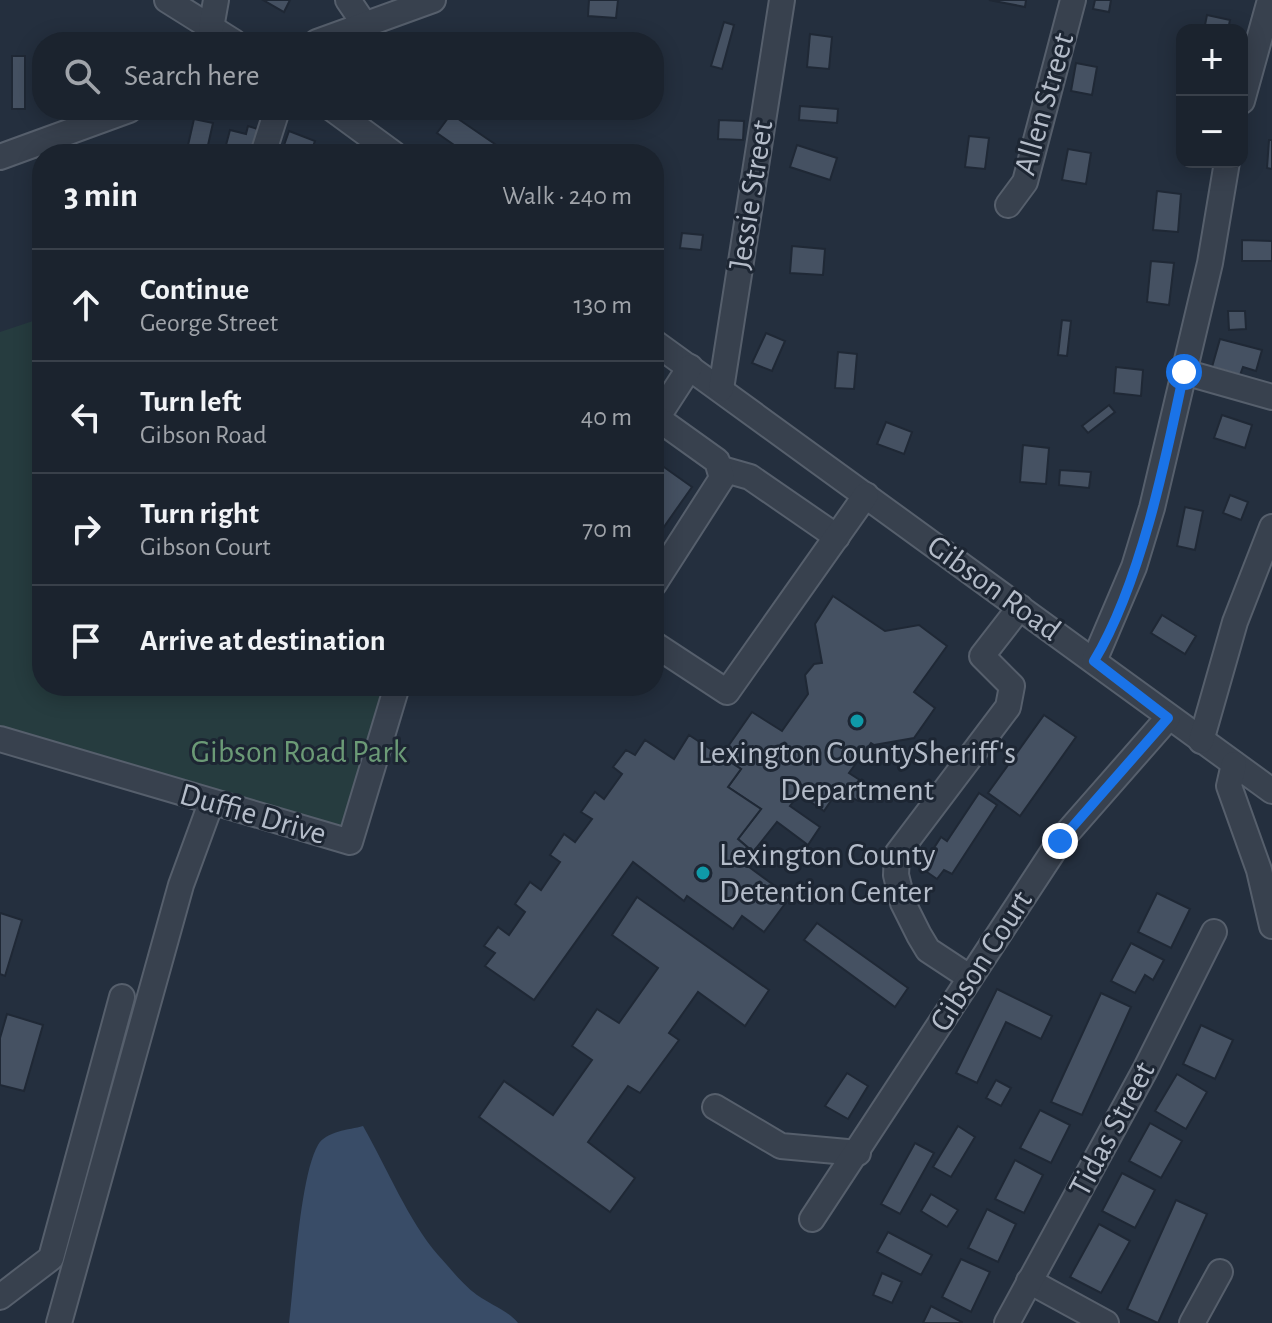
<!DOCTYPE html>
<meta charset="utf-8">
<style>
:root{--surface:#1b232e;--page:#242b36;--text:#f1f3f6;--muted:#a0a4aa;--line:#39404a}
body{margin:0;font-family:"Alegreya Sans",sans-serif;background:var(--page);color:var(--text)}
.controls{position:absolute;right:24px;top:24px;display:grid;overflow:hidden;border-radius:16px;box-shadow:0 4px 20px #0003}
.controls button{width:72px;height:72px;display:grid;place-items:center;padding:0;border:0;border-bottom:2px solid var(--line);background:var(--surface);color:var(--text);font:40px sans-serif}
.stop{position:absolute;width:24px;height:24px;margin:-18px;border:6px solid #1a73e8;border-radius:50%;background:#fff}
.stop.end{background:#1a73e8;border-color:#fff;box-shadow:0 2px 8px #0008}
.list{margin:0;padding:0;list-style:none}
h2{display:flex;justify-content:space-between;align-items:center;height:104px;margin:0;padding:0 32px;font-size:34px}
h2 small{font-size:26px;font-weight:400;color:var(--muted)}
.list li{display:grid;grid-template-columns:52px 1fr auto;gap:24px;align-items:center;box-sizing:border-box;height:112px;padding:0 32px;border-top:2px solid var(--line)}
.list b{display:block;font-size:30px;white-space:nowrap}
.list p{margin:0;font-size:26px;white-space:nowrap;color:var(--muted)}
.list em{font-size:26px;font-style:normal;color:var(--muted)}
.icon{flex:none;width:44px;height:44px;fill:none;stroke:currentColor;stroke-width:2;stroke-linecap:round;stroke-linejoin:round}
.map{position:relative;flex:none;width:1272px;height:1323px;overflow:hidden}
.search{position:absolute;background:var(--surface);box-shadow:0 4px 20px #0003;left:32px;top:32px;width:632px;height:88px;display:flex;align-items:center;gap:20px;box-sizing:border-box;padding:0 28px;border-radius:32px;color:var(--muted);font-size:30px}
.panel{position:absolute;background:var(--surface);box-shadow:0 4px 20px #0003;left:32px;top:144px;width:632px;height:552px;border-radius:32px}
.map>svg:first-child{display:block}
.green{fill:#263c3f}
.water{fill:#394c67}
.building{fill:#455162;stroke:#1f2835;stroke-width:2}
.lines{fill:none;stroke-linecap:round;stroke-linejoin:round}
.minor-casing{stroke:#565f6c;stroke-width:28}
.minor{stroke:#38414e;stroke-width:24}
.route{stroke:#1a73e8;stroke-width:10}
.culture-dot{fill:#0f9aa8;stroke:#1d2633;stroke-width:3}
.labels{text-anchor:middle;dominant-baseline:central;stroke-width:6;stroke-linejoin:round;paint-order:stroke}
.street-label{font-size:32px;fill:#b4bcc9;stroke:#1d2633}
.park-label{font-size:32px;fill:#6b9a76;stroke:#1d2633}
.poi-label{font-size:32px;fill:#b4bcc9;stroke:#1d2633}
</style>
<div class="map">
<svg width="1272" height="1323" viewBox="0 0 1272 1323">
<rect width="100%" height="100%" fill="#242f3e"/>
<!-- green -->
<polygon class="green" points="42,318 42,686 387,686 346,823 330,831 0,731 0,332"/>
<!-- water -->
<path class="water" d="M363,1126C387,1168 408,1220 438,1255C450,1268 463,1285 477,1295C491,1305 507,1310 518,1323H289C294,1283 300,1176 318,1145C326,1131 349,1130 363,1126Z"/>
<!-- building -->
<g class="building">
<polygon points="263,0 290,0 284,12"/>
<polygon points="589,0 618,0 616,18 588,16"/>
<polygon points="989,0 1026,0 1025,7"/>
<polygon points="1095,0 1111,0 1109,12 1093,9"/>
<polygon points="1207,15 1230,20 1228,30 1204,30"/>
<polygon points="724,22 734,25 722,69 711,66"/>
<polygon points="810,34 832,37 829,69 807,67"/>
<polygon points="134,35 150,36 150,42 133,42"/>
<rect x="12" y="56" width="13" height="53"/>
<polygon points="1076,63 1097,67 1092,95 1071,91"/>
<polygon points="800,106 838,109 837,123 799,120"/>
<polygon points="451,114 505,151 503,154 467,154 437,133"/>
<polygon points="194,119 213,123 206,154 186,154"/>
<polygon points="719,120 744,121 743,140 718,139"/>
<polygon points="248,126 264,131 257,154 225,149 230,130 246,134"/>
<polygon points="289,131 315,141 310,154 281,154"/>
<polygon points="969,136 989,138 985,169 965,167"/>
<polygon points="1269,140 1272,140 1272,169 1267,168"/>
<polygon points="797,145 837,158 830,180 790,167"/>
<polygon points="1068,149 1091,153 1086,184 1062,180"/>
<polygon points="1157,191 1181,194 1178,232 1153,230"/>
<polygon points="682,233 703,235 701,250 680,248"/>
<polygon points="1242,240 1272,241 1272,261 1242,261"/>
<polygon points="792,246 825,249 823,275 790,273"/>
<polygon points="1151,261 1174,263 1169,305 1147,302"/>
<polygon points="1228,311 1245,311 1246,329 1229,330"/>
<polygon points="1062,320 1071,321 1067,356 1058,355"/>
<polygon points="766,333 785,341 772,371 752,363"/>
<polygon points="1220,339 1262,350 1256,371 1243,367 1240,375 1212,367"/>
<polygon points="838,352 857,354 854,389 835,388"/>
<polygon points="1116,367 1143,370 1141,396 1114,393"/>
<polygon points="1109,405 1115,412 1088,433 1082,426"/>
<polygon points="1222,415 1252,425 1245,448 1214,438"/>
<polygon points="886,422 912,432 904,454 877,444"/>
<polygon points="1023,445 1049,448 1046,484 1020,482"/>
<polygon points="654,460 692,487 654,541"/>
<polygon points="1060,470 1091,472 1089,488 1059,485"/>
<polygon points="1230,495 1248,502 1241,520 1223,513"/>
<polygon points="1185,507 1203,511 1195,550 1177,546"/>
<polygon points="833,596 885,631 919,625 947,646 914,692 935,708 914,738 874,745 871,743 849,773 869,786 858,801 839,789 824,811 799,794 790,806 820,827 808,845 777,822 753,852 738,839 761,809 728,787 741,769 722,755 752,712 782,731 808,694 805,675 814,664 822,663 815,624"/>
<polygon points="1162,615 1196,636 1185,654 1151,633"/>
<polygon points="1044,715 1076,737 1020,816 988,793"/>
<polygon points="689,735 741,769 728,787 761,809 738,839 753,852 745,864 790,897 764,932 742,916 733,929 687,896 684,901 633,862 534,1000 485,966 495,953 484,946 498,927 509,935 525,912 515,904 530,882 541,890 560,862 550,855 564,834 575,842 592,819 581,812 595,792 604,799 622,774 613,767 626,750 635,755 645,740 674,759"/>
<polygon points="979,793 997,805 952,874 944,870 937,879 921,868 941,837 947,841"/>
<polygon points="1157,893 1190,909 1171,948 1138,932"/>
<polygon points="637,897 769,990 745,1026 698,992 669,1033 679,1040 640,1093 628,1086 588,1142 635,1178 610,1212 479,1117 504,1081 553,1115 592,1060 572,1046 597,1009 619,1023 658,968 612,935"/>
<polygon points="0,913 22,920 5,976 0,974"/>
<polygon points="817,923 908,988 895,1007 804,940"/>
<polygon points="1131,943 1164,960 1153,980 1145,975 1135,993 1111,981"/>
<polygon points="997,989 1052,1016 1041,1039 1006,1022 977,1083 956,1073"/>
<polygon points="1101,993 1131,1007 1082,1115 1051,1102"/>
<polygon points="7,1014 43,1025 24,1091 0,1085 0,1038"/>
<polygon points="1201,1025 1233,1040 1215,1079 1183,1064"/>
<polygon points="847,1073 868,1086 848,1119 825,1106"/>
<polygon points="1177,1074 1207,1092 1186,1129 1155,1111"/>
<polygon points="996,1080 1011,1088 1001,1106 986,1098"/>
<polygon points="1040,1110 1070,1125 1051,1163 1020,1148"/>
<polygon points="1150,1123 1182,1141 1161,1178 1129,1161"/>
<polygon points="958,1126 975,1137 951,1177 933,1167"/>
<polygon points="915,1143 934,1153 900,1214 881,1204"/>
<polygon points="1015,1160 1043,1175 1024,1213 995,1199"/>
<polygon points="1122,1173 1155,1190 1135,1228 1102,1211"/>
<polygon points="931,1194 958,1210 947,1227 921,1211"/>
<polygon points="1176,1200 1207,1214 1158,1323 1127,1309"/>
<polygon points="987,1209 1016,1224 998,1262 968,1248"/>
<polygon points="1099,1224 1130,1241 1101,1293 1070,1277"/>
<polygon points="888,1232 932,1255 921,1275 877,1252"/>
<polygon points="961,1259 990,1272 971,1312 942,1297"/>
<polygon points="882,1273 902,1282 892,1303 873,1295"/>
<polygon points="931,1306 962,1322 962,1323 923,1323"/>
</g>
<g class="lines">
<!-- minor casing -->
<g class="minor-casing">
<g id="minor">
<polyline points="167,0 234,42"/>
<polyline points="348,0 365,25"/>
<polyline points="211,28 216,0"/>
<polyline points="317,42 433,0"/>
<polyline points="1242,101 1270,0"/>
<polyline points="334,110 394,154"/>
<polyline points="263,154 277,110"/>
<polyline points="0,157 129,110"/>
<polyline points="1008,205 1025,182 1073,0"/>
<polyline points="654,342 1272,791"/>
<polyline points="1184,372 1272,397"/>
<polyline points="721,389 782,0"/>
<polyline points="654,418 657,418 690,367"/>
<polyline points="722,469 750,477 837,537"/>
<polyline points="654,584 722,478 717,461 657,418"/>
<polyline points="654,644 727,692 866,495"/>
<polyline points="1094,661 1134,567 1152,508 1210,263 1227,162"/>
<polyline points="0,739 350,842 397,686"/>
<polyline points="1201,741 1235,622 1272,527"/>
<polyline points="1234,764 1229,786 1259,870 1272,926"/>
<polyline points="969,977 928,950 919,935 903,903 896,875 897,854 1008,707 1012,686 982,656 1020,607"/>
<polyline points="715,1107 781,1146 858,1153"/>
<polyline points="812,1219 1060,841 1168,718"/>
<polyline points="1029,1281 1106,1323"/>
<polyline points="0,1297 51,1258 122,997"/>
<polyline points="59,1323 181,885 211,803"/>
<polyline points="1007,1323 1145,1070 1214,932"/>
<polyline points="1192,1323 1220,1272"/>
</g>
</g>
<!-- minor -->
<use href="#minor" class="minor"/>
</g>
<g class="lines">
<!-- route -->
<path class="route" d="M1060,841L1168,718L1094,661C1140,585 1166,459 1184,372"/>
</g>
<!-- markers -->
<g class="culture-dot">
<circle cx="857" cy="721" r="8"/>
<circle cx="703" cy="873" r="8"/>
</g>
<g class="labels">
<!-- street labels -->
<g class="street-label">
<text transform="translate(1044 104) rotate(-74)">Allen Street</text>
<text transform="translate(751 195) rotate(-81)">Jessie Street</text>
<text transform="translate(994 588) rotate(36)">Gibson Road</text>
<text transform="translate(253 814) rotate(16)">Duffie Drive</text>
<text transform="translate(981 961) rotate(-57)">Gibson Court</text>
<text transform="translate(1112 1129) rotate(-62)">Tidas Street</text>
</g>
<!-- park labels -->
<g class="park-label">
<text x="299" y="752">Gibson Road Park</text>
</g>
<!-- poi labels -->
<g class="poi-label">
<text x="857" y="753">Lexington CountySheriff's<tspan x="857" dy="37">Department</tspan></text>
<text x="719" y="855" text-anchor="start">Lexington County<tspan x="719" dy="37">Detention Center</tspan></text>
</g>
</g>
</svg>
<div class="controls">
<button>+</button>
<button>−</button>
</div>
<div class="stop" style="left:1184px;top:372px"></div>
<div class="stop end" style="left:1060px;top:841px"></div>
<div class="search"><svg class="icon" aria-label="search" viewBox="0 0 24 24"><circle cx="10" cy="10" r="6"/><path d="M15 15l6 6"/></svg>Search here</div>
<section class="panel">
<h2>3 min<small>Walk · 240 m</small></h2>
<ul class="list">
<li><svg class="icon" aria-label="ahead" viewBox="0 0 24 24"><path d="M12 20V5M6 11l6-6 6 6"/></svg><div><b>Continue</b><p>George Street</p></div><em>130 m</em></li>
<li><svg class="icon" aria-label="left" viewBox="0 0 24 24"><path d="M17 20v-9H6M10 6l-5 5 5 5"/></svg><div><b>Turn left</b><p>Gibson Road</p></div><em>40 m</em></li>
<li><svg class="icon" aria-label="right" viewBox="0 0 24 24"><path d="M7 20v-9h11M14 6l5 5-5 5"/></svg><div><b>Turn right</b><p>Gibson Court</p></div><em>70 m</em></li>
<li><svg class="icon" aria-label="arrive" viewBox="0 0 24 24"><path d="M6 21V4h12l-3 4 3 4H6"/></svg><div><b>Arrive at destination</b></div></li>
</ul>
</section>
</div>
